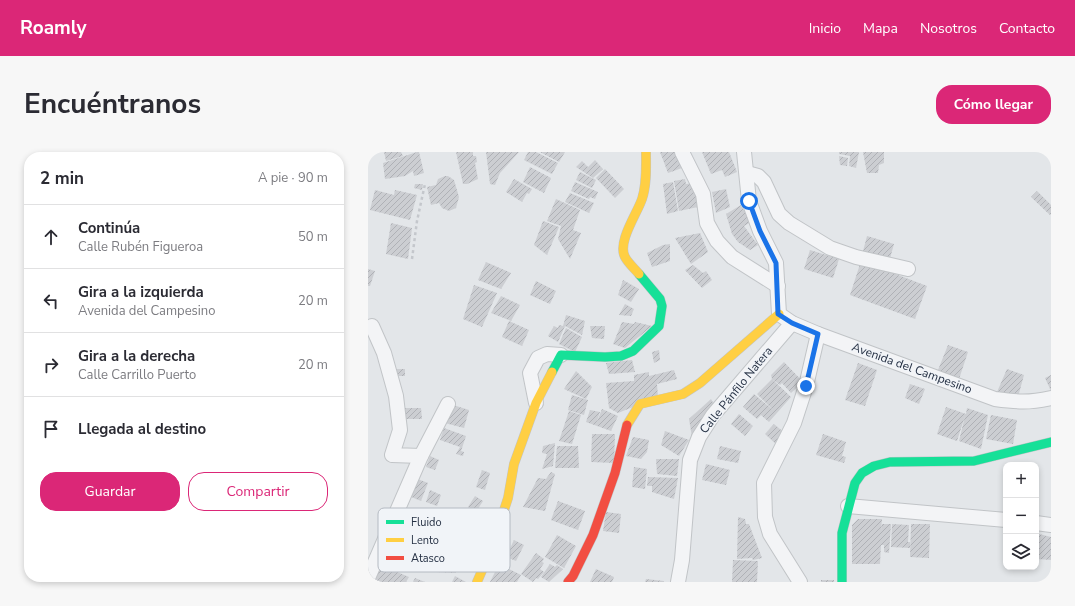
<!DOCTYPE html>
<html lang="es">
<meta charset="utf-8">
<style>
:root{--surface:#fff;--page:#f7f7f7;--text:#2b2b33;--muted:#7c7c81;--line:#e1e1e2;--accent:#db2777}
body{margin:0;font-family:"Nunito Sans",sans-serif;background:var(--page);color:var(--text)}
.controls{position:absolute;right:12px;bottom:12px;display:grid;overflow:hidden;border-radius:8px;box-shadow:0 2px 6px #0003}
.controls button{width:36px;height:36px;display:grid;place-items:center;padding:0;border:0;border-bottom:1px solid var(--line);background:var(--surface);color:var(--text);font:20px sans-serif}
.stop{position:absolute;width:12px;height:12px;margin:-9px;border:3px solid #1a73e8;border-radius:50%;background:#fff}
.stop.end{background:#1a73e8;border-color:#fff;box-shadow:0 1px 4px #0008}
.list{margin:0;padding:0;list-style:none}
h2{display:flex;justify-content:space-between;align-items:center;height:52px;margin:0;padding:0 16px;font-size:17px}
h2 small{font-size:13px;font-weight:400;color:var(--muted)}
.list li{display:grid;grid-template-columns:26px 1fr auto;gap:12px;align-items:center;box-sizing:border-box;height:64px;padding:0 16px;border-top:1px solid var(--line)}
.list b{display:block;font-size:15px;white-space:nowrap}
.list p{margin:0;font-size:13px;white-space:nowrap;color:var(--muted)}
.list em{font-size:13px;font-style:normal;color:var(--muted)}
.actions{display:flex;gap:8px;padding:12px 16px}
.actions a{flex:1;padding:9px 0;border:1px solid var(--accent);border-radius:16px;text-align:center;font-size:14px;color:var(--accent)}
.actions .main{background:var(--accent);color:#fff}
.icon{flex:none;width:22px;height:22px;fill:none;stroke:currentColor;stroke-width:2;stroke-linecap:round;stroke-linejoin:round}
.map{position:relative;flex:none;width:683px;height:430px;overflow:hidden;border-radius:16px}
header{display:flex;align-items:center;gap:24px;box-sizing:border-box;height:56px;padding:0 20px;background:var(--accent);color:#fff}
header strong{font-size:19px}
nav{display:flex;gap:22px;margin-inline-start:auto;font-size:14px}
.intro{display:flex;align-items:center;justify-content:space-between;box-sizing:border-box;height:96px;padding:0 24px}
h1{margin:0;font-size:28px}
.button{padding:10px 18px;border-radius:16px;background:var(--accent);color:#fff;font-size:14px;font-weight:700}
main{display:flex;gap:24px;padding:0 24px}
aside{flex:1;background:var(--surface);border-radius:16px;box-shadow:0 2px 6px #0003}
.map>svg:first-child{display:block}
.building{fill:url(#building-hatch)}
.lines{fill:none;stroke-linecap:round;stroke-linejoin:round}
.street-casing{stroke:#c1c4c7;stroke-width:16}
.fast-casing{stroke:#c1c4c7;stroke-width:10}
.slow-casing{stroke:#c1c4c7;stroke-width:10}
.jam-casing{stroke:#c1c4c7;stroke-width:10}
.path{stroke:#c4c7cc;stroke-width:2.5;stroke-dasharray:3 3;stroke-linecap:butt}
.street{stroke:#f3f4f6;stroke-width:14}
.fast{stroke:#16e098;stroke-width:9}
.slow{stroke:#ffcf43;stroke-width:9}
.jam{stroke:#f24e42;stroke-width:9}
.route{stroke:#1a73e8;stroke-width:5}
.labels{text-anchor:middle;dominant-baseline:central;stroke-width:3;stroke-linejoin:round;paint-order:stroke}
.street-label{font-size:12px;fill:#273245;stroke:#f1f4f8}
.key{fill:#f1f4f8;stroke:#b4bac2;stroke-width:1}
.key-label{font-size:11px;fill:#273245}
</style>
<header>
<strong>Roamly</strong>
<nav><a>Inicio</a><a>Mapa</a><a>Nosotros</a><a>Contacto</a></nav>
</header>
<div class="intro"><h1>Encuéntranos</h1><a class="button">Cómo llegar</a></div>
<main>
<aside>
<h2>2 min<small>A pie · 90 m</small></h2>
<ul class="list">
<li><svg class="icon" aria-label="ahead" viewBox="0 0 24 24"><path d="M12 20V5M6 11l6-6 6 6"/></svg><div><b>Continúa</b><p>Calle Rubén Figueroa</p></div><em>50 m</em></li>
<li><svg class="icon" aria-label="left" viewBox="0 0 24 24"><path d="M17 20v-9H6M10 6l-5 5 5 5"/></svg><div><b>Gira a la izquierda</b><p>Avenida del Campesino</p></div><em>20 m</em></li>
<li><svg class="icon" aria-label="right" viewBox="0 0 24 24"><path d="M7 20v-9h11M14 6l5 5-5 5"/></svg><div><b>Gira a la derecha</b><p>Calle Carrillo Puerto</p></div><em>20 m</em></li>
<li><svg class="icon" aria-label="arrive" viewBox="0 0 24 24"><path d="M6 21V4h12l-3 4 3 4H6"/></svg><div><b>Llegada al destino</b></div></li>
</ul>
<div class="actions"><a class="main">Guardar</a><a>Compartir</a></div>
</aside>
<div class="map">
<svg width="683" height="430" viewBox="0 0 683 430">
<defs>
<pattern id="building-hatch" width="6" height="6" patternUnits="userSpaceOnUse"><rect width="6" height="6" fill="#ccced2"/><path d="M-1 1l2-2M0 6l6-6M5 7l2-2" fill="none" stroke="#afb1b6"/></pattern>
</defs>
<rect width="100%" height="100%" fill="#e3e6e9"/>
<!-- building -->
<g class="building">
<polygon points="16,0 33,0 35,4 18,9"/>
<polygon points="49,0 51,0 56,21 46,24 45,19 37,24 17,27 15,11"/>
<polygon points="88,0 105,0 105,4 108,4 109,10 107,11 110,27 99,32 95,32"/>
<polygon points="118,0 151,0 132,21 127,33 122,32"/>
<polygon points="160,0 168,0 190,11 184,22 156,8"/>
<polygon points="172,0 197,0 191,10"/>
<polygon points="292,0 306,0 314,16 300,21"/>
<polygon points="334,0 361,0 369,20 357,25 354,18 343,22"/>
<polygon points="471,0 491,0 488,16 481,14 482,4 471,2"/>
<polygon points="495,0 516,0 516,11 511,13 510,21 499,21"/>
<polygon points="471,4 480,6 479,14 472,13"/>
<polygon points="227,8 235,17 225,26 208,15 214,9 220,15"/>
<polygon points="162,15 183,26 176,41 155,30"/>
<polygon points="237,17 256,37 247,46 228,26"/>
<polygon points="212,20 228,28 224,36 208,28"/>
<polygon points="77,24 80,24 86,28 91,45 88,56 81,59 74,56 71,51 63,53 59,35 68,33 70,27"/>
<polygon points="146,27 164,37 161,42 159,41 154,50 138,40"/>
<polygon points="317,27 318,32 326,31 330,55 311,59 306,29"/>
<polygon points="207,30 230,40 227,47 222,45 221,47 203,39"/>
<polygon points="305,30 310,59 299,62 295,32"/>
<polygon points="47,32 55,32 54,38 46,36"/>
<polygon points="358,37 362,55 348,61 344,40"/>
<polygon points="7,38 26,43 27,38 49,43 42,68 2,58"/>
<polygon points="669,39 683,53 683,62 682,63 663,45"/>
<polygon points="202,41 226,51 221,61 197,50"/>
<polygon points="188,47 212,58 205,78 213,81 202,107 190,87 193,74 179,69"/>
<polygon points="373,53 383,70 376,74 390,93 382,98 370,90 364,82 358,62"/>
<polygon points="175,69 191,75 179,103 166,93"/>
<polygon points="23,71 44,76 40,107 18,102"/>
<polygon points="332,81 340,100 323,112 307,86"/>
<polygon points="499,84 526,92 521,110 494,103"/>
<polygon points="302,92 302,109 284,115 279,101 295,93"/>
<polygon points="442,98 471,107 465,126 436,117"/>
<polygon points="493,109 559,134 547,167 482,143"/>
<polygon points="118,110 143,121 133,137 110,128"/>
<polygon points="325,113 335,121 338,119 344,128 334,136 317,118"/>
<polygon points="0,117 7,119 2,134 0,134"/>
<polygon points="255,128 271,137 263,150 250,143"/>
<polygon points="168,129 188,139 182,152 162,143"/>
<polygon points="106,133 129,141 114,175 95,167"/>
<polygon points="133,144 152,153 143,169 123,161"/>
<polygon points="257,152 266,157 263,164 251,163"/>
<polygon points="198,163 217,169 214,183 197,174 190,190 180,184 186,174 190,176 191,173 195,174"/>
<polygon points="141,169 161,178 154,194 134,185"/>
<polygon points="254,170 266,172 267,170 284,174 257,196 245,192"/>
<polygon points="222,174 237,174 236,187 224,186"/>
<polygon points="198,176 214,185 207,200 191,192"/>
<polygon points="580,193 600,200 591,227 570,218"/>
<polygon points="291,198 292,208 286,211 284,200"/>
<polygon points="264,208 267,220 241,222 238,211"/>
<polygon points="416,210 435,230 423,241 414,231 412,233 404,227 423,245 401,270 393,263 389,267 375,255 386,242 405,258 389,242 404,227 403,223"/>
<polygon points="490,211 509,218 497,254 477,248"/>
<rect x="26" y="217" width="11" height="7"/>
<polygon points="639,217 656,223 650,245 629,240"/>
<polygon points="306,218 309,227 289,232 290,245 250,261 241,256 238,231 266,229 266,223 281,220 281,224"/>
<polygon points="208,219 224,235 218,247 196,237"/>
<polygon points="683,223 683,239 677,226"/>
<polygon points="542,232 557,237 551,252 537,246"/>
<polygon points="204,243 220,248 216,263 200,258"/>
<polygon points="343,247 348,256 324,285 321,267"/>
<polygon points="82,252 101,258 96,276 77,271"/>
<polygon points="578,255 598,262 599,256 620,263 613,297 591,289 597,264 589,289 569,282"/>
<polygon points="33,256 53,256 54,267 33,267"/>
<polygon points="234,257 250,264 243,279 218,270 222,258 232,260 228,272"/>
<polygon points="201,259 213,263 204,292 191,289"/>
<polygon points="371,262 385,274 377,284 363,272"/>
<polygon points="623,263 649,268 645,292 618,287"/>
<polygon points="406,272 419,283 410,294 397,282"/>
<polygon points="76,276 98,284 93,299 96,300 95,304 88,302 92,295 72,288"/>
<polygon points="297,279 321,288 311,304 293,293"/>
<polygon points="224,282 247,282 246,311 223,310"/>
<polygon points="455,282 478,290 474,304 478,305 476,311 448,303"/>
<polygon points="265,285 281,288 279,300 273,307 258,304"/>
<polygon points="187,291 185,314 174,317 179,302 174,301 175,294"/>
<polygon points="189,294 210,294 211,316 187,316"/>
<polygon points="352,294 373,299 370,311 349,307"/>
<polygon points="62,304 71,308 67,318 58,315"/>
<polygon points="288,307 311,307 309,324 289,322"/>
<polygon points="338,312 362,318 358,333 334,328"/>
<polygon points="266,315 279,317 277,337 264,335"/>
<polygon points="114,318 122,321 117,338 108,335"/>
<polygon points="183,320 187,322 177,359 155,355 170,326 178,327"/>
<polygon points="280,325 310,326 306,347 284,340 284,334 279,334"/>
<polygon points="47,326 60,331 53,349 41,344"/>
<polygon points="62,338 73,343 69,354 58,350"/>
<polygon points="107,344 115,349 108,360 100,355"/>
<polygon points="190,349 217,359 210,378 183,368"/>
<polygon points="238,360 253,362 251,381 235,379"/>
<polygon points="370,365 377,367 378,372 381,372 394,406 385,408 384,406 369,407"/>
<polygon points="490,367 514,367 513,378 514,372 523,372 521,401 516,400 516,393 513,393 512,412 484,412 484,373"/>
<polygon points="524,372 541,373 540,390 542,390 542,396 523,395"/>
<polygon points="543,372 562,372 561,406 542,405"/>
<polygon points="671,382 683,385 683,408 669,407"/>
<polygon points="189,383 208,394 196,416 177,405"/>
<polygon points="146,388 156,393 148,409 138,405"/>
<polygon points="68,391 88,397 88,421 68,420"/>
<polygon points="168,401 176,407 174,410 176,411 172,417 176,420 170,427 168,426 165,430 153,422"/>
<polygon points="365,408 390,409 389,430 364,430"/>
<polygon points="10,412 41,425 38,430 3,430"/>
<polygon points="131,412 153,423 149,430 122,430"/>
<polygon points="182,412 187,415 189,413 195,417 181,430 173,425"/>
<polygon points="228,417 246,425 244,430 222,430"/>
<polygon points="87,424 98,430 84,430"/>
<polygon points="47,426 57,430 45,430"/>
<polygon points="278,427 296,429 296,430 277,430"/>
<rect x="453" y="428" width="13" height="2"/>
</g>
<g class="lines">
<!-- street casing -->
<g class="street-casing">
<g id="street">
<polyline points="314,0 335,42 339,71 349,89 364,105 410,134"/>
<path d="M376,0L381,49L392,79L408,111L411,162L424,171L450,182L627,247C650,250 660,251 683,246"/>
<polyline points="379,21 390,24 396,30 411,62 421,71 462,96 488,105 540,117"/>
<polyline points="4,174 16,201 28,244 32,278 24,303 53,304"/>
<polyline points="168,251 162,221 170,206 179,202 193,203"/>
<polyline points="480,354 638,368"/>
<polyline points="668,371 683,373"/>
<polyline points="0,426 53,304 80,252"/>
<polyline points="310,430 314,408 322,308 331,285 345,263 424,171"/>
<polyline points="432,430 402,382 397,365 396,331 426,271 438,234 450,182"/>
</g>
</g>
<!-- fast casing -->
<g class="fast-casing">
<g id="fast">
<polyline points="184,220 193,203 237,205 253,204 265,199 291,174 294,154 292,147 271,122"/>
<polyline points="474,430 474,381 487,331 494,321 506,314 522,310 606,309 683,290"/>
</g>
</g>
<!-- slow casing -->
<g class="slow-casing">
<g id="slow">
<path d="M271,122C267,117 260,111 257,105C249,90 269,62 274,47C279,32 278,15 278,0"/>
<polyline points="259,273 272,252 315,242 332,231 411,162"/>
<polyline points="109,430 123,398 140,346 146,312 168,251 184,220"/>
</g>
</g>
<!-- jam casing -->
<g class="jam-casing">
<polyline id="jam" points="200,430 205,424 225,383 247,321 259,273"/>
</g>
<!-- path -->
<polyline class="path" points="44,107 49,69 57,32"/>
<!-- street -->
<use href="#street" class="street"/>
<!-- fast -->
<use href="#fast" class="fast"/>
<!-- slow -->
<use href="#slow" class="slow"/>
<!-- jam -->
<use href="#jam" class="jam"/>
</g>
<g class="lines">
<!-- route -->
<polyline class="route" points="381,49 392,79 408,111 410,162 424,171 450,182 438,234"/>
</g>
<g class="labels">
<!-- street labels -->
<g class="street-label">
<text transform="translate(544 216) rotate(20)">Avenida del Campesino</text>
<text transform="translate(368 238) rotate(-51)">Calle Pánfilo Natera</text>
</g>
</g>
<!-- legend -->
<rect x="10" y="356" width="132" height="64" rx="6" class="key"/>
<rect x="18" y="368" width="18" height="4" fill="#16e098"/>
<rect x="18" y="386" width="18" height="4" fill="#ffcf43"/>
<rect x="18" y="404" width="18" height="4" fill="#f24e42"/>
<g class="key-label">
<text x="43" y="374">Fluido</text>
<text x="43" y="392">Lento</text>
<text x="43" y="410">Atasco</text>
</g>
</svg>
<div class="controls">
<button>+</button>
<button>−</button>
<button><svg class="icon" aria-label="layers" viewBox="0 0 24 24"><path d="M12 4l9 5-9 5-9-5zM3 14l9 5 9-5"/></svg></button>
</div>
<div class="stop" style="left:381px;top:49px"></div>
<div class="stop end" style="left:438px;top:234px"></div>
</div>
</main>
